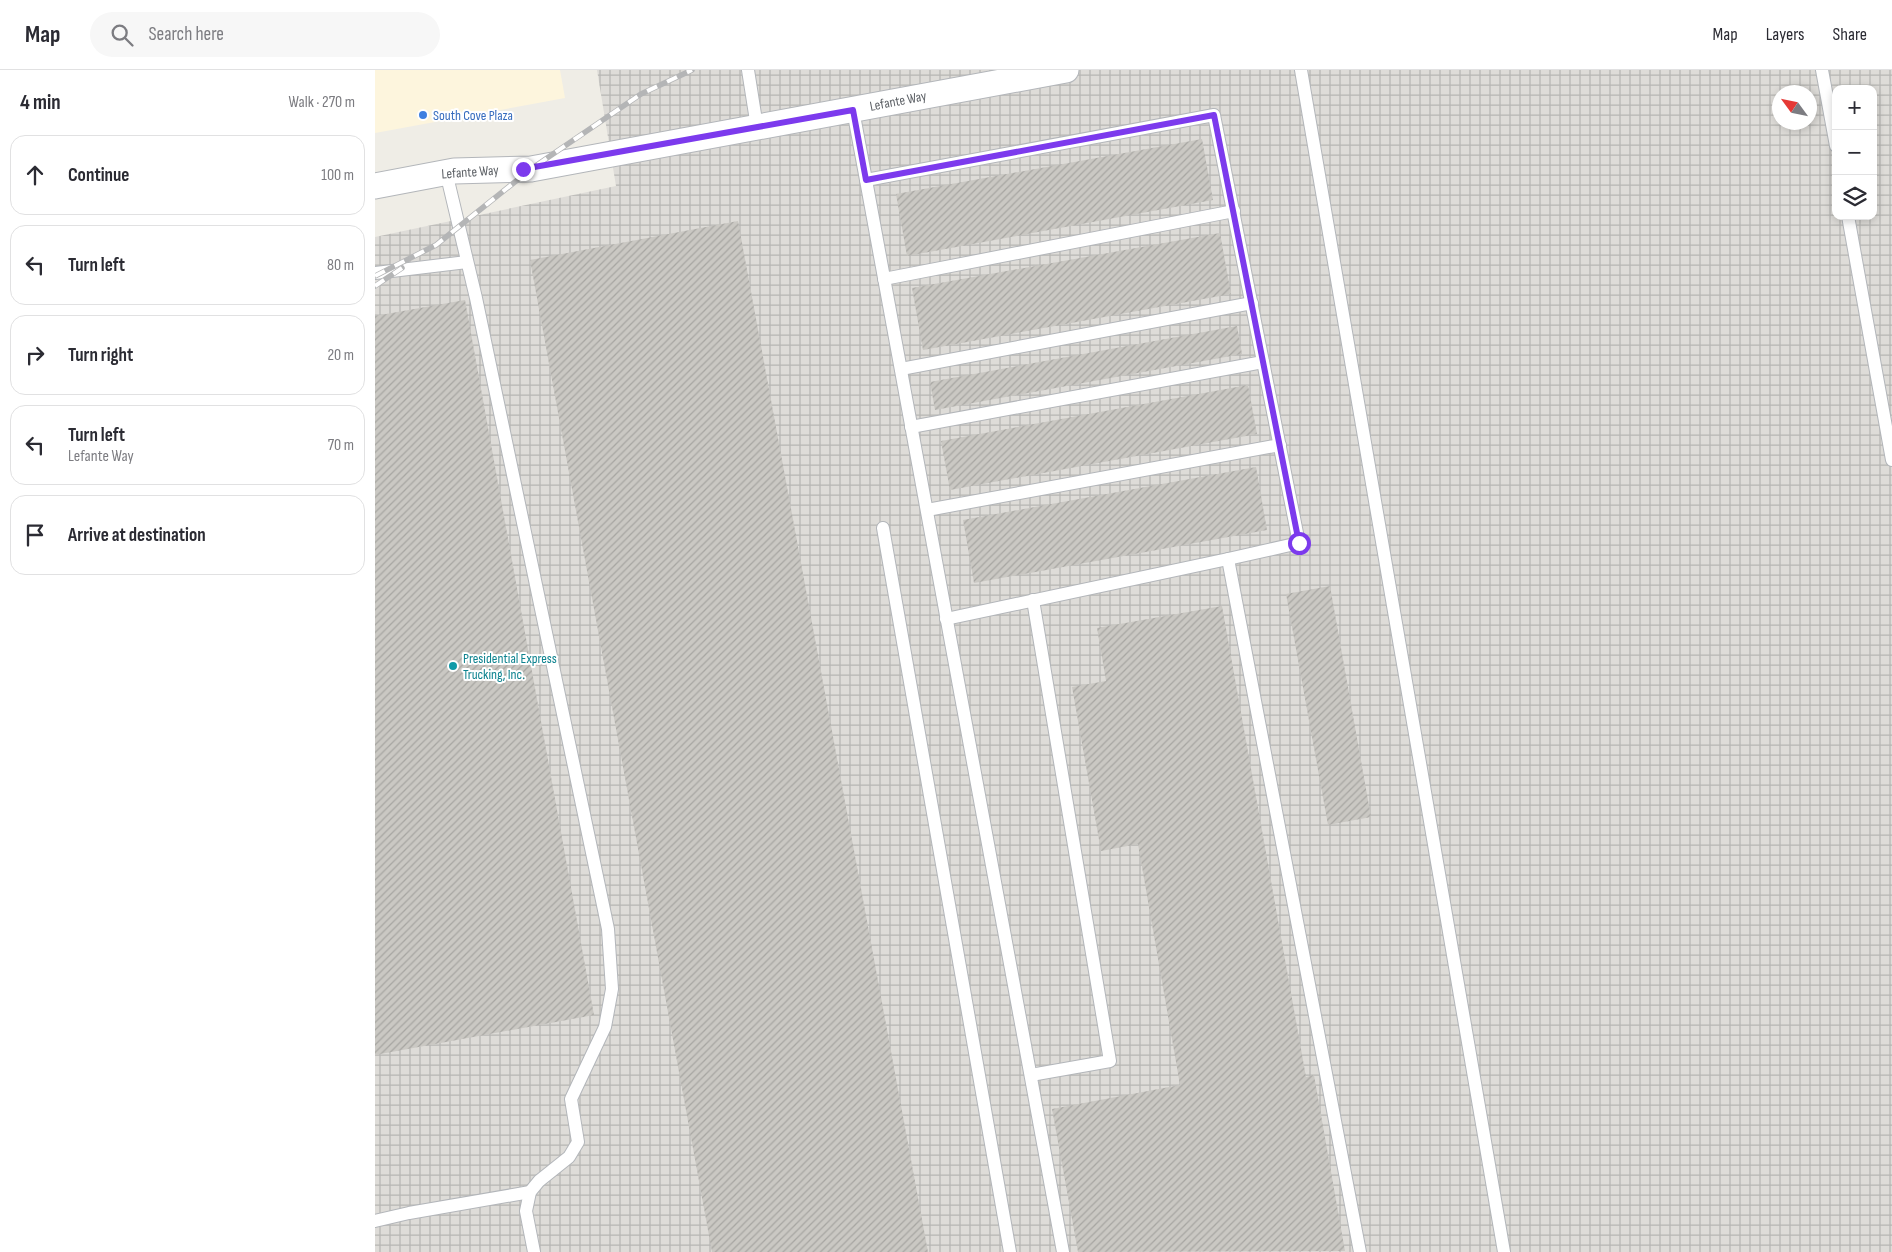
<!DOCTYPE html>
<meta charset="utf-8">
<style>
:root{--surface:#fff;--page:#f7f7f7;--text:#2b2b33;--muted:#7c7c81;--line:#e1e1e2}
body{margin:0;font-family:"Sofia Sans Condensed",sans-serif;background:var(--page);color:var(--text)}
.controls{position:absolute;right:15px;top:15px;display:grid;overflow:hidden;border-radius:10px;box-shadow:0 2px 8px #0003}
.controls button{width:45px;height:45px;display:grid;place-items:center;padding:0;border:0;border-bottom:1px solid var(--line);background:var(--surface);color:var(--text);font:25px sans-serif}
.compass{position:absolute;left:1397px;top:15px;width:45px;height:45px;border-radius:50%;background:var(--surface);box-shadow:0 2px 8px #0003;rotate:303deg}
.stop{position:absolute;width:15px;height:15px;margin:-11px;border:4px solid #7c3aed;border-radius:50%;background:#fff}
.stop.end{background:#7c3aed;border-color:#fff;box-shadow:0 1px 5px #0008}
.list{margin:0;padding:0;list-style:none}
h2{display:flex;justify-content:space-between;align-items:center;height:65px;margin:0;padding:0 20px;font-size:21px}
h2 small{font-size:16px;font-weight:400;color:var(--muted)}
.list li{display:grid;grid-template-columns:32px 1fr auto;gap:15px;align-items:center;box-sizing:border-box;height:80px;margin:0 10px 10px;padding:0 10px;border:1px solid var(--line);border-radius:15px}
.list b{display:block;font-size:19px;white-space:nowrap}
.list p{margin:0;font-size:16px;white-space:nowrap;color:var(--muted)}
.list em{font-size:16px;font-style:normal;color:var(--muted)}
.icon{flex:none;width:28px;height:28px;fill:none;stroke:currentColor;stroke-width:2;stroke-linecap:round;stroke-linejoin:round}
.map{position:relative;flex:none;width:1517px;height:1182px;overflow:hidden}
header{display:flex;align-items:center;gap:30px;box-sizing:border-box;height:70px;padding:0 25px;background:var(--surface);border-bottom:1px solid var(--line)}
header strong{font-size:24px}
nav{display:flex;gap:28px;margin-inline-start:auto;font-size:18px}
.search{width:350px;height:45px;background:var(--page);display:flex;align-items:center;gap:12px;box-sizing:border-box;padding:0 18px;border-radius:28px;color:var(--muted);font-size:19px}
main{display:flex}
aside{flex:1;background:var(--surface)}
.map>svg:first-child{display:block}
.commercial{fill:#fdf5dd}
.industrial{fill:url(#industrial-grid);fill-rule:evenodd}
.building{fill:url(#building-hatch)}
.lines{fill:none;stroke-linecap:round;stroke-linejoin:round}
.lane-casing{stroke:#b3b6ba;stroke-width:14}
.street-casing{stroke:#b3b6ba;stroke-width:27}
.lane{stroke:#fff;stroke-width:12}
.street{stroke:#fff;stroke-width:25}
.rail-casing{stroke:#b4b5b6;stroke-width:5.5}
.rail{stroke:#fff;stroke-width:4;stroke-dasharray:11;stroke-linecap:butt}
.route{stroke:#7c3aed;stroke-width:6}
.shop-dot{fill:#3f7fe0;stroke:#fff;stroke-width:2}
.culture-dot{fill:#0f9aa8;stroke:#fff;stroke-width:2}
.labels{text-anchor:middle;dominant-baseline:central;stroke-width:4;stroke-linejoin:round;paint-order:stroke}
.street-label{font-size:14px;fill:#5d6166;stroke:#fff}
.shop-label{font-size:14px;fill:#366cbe;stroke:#fff;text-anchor:start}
.culture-label{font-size:14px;fill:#0d838f;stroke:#fff;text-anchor:start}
</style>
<header>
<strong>Map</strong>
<div class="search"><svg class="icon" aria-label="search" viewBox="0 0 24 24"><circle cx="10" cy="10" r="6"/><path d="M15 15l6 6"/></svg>Search here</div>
<nav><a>Map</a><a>Layers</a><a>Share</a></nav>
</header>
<main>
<aside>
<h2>4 min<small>Walk · 270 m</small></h2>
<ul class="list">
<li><svg class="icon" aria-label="ahead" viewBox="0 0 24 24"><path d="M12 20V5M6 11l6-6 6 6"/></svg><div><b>Continue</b></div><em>100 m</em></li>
<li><svg class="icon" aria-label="left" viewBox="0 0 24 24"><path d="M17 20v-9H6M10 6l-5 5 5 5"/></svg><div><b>Turn left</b></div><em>80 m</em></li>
<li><svg class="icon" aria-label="right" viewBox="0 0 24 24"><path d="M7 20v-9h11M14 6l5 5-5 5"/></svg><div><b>Turn right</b></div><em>20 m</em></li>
<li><svg class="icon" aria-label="left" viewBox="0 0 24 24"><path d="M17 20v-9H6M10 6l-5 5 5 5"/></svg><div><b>Turn left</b><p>Lefante Way</p></div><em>70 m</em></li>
<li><svg class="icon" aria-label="arrive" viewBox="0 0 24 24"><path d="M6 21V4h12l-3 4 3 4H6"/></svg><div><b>Arrive at destination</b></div></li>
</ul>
</aside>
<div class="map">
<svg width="1517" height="1182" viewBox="0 0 1517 1182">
<defs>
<pattern id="industrial-grid" width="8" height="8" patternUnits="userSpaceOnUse" patternTransform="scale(1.25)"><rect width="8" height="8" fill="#dedcd8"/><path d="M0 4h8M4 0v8" fill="none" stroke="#b7b6b3"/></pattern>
<pattern id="building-hatch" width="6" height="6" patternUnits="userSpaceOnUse" patternTransform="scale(1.25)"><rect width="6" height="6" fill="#cac8c3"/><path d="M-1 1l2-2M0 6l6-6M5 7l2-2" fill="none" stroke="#a7a6a2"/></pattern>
</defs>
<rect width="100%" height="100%" fill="#efede6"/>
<!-- commercial -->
<polygon class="commercial" points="0,0 185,0 190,28 0,63"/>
<!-- industrial -->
<path class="industrial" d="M222,0H1517V1182H0V167L241,116ZM1461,19H1498V146H1461ZM1404,22H1434V52H1404Z"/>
<!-- building -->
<g class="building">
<polygon points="827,69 838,130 532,186 521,124"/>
<polygon points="363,151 553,1182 337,1182 155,190"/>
<polygon points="845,163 856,224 548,280 537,218"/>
<polygon points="90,230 219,945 0,985 0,246"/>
<polygon points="862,256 867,284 560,340 555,312"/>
<polygon points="873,315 882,364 575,420 566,371"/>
<polygon points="881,397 892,460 599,513 588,450"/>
<polygon points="955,516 996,747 953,755 911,524"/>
<polygon points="847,536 931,1007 939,1005 970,1181 703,1182 677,1039 805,1015 763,774 726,781 697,617 731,611 722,558"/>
</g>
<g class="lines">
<!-- lane casing -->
<g class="lane-casing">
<g id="lane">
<polyline points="373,0 382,57"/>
<polyline points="926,0 1129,1182"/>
<polyline points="1447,0 1461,76"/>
<polyline points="478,40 491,110"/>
<polyline points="71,102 101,228 233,859 237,919 230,957 196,1029 203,1072 194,1087 164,1111 155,1122 151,1141 159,1182"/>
<polyline points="1473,146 1517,390"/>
<polyline points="0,203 92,192"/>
<polyline points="509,209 859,141"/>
<polyline points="526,299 877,233"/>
<polyline points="536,357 888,292"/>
<polyline points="552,440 905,375"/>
<polyline points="508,458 635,1182"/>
<polyline points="571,549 853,489"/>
<polyline points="656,1005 735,991 658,530"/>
<polyline points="0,1151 34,1143 155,1122"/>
<polyline points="688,1182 491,110 839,45 924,473 853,489 985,1182"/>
</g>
</g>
<!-- street casing -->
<g class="street-casing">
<polyline id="street" points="0,116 79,101 156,99 691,0"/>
</g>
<!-- lane -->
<use href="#lane" class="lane"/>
<!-- street -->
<use href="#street" class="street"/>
<!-- rail casing -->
<g class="rail-casing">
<g id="rail">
<polyline points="0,206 61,175 156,99 266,24 317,0"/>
<polyline points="0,216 27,198"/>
</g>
</g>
<!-- rail -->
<use href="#rail" class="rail"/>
</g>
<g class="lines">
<!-- route -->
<polyline class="route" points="148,99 478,40 491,110 839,45 924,473"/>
</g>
<!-- markers -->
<circle class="shop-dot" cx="48" cy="45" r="5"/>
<circle class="culture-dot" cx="78" cy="596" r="5"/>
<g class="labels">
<!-- street labels -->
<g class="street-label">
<text transform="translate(523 31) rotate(-11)">Lefante Way</text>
<text transform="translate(95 102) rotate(-4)">Lefante Way</text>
</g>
<!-- shop labels -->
<g class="shop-label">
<text x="58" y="45">South Cove Plaza</text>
</g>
<!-- culture labels -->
<g class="culture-label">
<text x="88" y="588">Presidential Express<tspan x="88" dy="16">Trucking, Inc.</tspan></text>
</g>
</g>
</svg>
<div class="controls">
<button>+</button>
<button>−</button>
<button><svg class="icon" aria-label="layers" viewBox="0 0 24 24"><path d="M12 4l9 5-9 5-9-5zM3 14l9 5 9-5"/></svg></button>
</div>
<svg class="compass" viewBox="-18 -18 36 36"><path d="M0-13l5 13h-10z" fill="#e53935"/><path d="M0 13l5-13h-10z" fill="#7c7c81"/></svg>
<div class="stop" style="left:924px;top:473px"></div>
<div class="stop end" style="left:148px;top:99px"></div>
</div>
</main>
